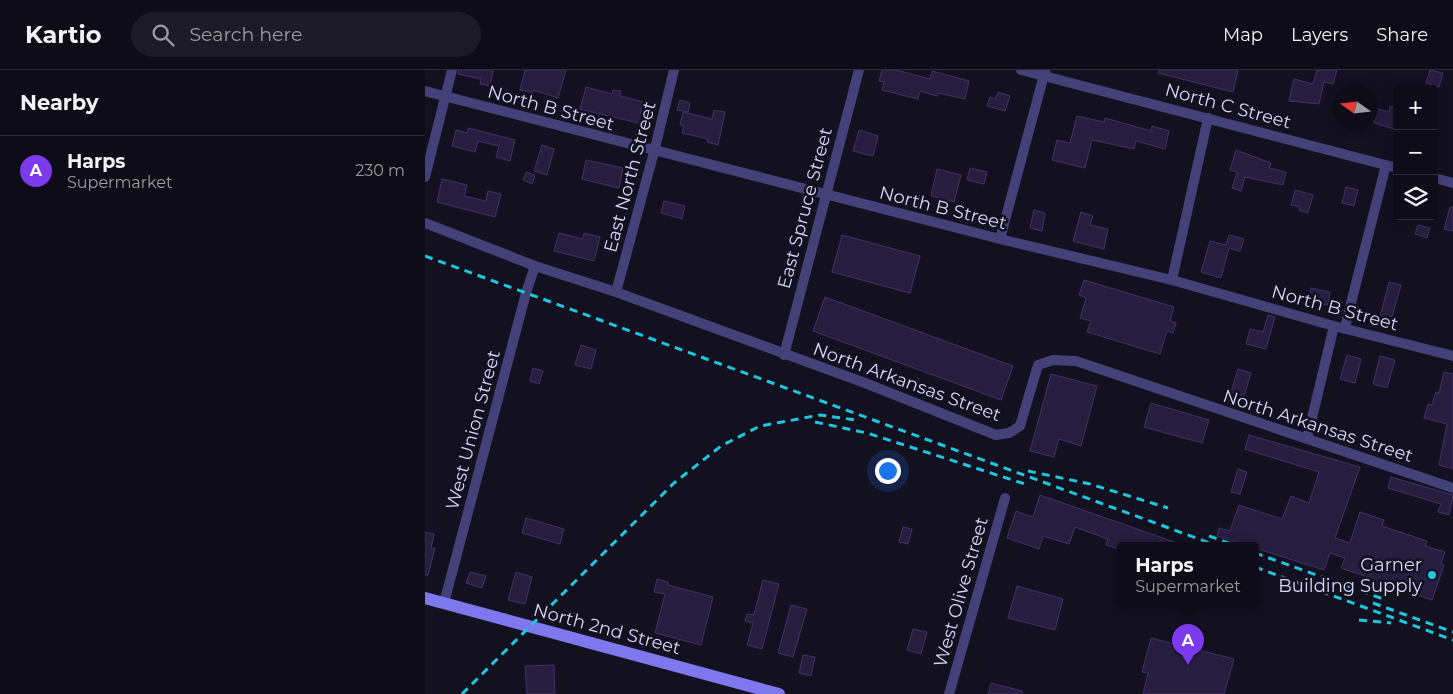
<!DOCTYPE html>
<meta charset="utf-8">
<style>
:root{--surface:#0e0c18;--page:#1c1a25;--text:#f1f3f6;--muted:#9b9ba2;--line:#2e2c37;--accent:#7c3aed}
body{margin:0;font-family:Montserrat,sans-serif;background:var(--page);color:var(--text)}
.controls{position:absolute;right:15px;top:15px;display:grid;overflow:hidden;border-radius:5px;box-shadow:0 2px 12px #0003}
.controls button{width:45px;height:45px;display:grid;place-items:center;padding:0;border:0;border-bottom:1px solid var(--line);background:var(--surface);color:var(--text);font:25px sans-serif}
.compass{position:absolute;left:908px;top:15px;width:45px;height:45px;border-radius:50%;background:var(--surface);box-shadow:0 2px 12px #0003;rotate:284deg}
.you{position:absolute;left:462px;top:400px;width:18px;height:18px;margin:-12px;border:4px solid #fff;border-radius:50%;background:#1a73e8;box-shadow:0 0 0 8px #1a73e833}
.badge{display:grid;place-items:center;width:32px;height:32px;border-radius:50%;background:var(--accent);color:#fff;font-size:16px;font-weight:700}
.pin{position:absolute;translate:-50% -41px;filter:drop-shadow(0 1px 2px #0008)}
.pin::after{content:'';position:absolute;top:26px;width:18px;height:15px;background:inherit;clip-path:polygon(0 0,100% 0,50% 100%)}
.popup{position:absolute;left:692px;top:472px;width:142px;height:65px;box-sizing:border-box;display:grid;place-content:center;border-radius:5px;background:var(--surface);filter:drop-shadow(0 1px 4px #0005);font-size:16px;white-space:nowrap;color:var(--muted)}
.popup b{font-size:19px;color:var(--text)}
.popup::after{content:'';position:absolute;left:50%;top:100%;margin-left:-10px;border:10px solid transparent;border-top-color:var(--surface)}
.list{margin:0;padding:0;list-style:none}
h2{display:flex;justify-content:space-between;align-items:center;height:65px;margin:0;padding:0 20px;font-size:21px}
h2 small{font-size:16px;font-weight:400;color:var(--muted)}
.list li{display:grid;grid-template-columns:32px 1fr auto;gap:15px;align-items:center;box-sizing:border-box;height:70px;padding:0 20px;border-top:1px solid var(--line)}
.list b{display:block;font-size:19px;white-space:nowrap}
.list p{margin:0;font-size:16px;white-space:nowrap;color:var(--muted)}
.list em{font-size:16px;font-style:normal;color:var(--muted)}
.icon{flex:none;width:28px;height:28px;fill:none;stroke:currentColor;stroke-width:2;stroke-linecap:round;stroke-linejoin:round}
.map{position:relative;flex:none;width:1028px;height:624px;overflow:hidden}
header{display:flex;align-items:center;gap:30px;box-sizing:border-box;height:70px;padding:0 25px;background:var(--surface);border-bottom:1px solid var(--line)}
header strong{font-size:24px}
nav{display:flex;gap:28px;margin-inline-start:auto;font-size:18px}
.search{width:350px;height:45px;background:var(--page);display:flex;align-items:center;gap:12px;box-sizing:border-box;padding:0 18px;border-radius:28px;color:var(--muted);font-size:19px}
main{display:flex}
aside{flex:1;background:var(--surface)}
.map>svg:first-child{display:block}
.building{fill:#261e3f;stroke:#3f3368}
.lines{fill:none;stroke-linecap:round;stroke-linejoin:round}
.minor{stroke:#444179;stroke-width:10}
.secondary{stroke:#7d78ed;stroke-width:12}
.rail{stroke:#1dc7de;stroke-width:3;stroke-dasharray:8 6;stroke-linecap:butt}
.poi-dot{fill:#1dc7de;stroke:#131020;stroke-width:2}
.labels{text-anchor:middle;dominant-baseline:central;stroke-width:5;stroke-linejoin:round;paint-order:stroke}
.street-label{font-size:18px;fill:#d9d5fa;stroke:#131020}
.poi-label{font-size:18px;fill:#d9d5fa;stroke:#131020;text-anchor:end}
</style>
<header>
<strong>Kartio</strong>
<div class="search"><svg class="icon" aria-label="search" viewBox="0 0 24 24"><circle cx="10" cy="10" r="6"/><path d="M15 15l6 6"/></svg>Search here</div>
<nav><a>Map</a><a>Layers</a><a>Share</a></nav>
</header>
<main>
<aside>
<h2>Nearby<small></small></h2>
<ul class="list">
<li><span class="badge">A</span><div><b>Harps</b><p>Supermarket</p></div><em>230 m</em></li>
</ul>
</aside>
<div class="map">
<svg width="1028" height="624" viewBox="0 0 1028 624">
<rect width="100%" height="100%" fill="#131020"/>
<!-- building -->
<g class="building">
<polygon points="34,0 68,0 65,16 55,14 56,9 33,4"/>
<polygon points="100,0 141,0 133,28 108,20 108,23 95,20"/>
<polygon points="457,0 471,0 505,9 507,1 544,11 540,29 513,23 512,26 495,21 493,29 457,20 459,12 454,11"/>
<polygon points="734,0 808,0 813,1 808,22 733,3"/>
<polygon points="892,0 912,0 908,14 899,12 894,34 864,31 869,9 888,14"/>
<polygon points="1005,0 1018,3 1014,17 1001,13"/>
<polygon points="161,17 187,24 188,20 196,21 195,26 218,32 215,43 220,44 217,54 155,39"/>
<polygon points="573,22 585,26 580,41 562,36 565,27 570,29"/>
<polygon points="255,30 265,33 263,42 252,40"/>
<polygon points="965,36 972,38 972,60 949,53 953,39 964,42"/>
<polygon points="289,40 300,42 293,75 282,72 283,69 257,63 259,56 255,55 258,42 287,49"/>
<polygon points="652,46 679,52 680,48 726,61 727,56 744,61 740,79 711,71 709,79 667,70 660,98 627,90 632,70 645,73"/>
<polygon points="43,58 90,70 85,91 71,87 74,76 53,71 50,82 27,76 31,60 42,63"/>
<polygon points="434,60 453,66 448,86 428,81"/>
<polygon points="117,75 129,79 122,105 109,101"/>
<polygon points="811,80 846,93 844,98 861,102 858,115 820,107 816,121 807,118 812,102 805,100"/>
<polygon points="161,90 198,98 194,118 157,109"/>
<polygon points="545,98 562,102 559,114 542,110"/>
<polygon points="512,99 536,105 529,132 506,126"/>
<polygon points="101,102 110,105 107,114 98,110"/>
<polygon points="17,109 42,115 39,126 61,131 63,121 76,124 70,147 12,132"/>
<polygon points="921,117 933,120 929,136 917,133"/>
<polygon points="870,120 888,125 883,143 874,140 875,137 866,135"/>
<polygon points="239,131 260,136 257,149 236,143"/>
<polygon points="1025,137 1028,137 1028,161 1019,159"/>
<polygon points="609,140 620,143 617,161 605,158"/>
<polygon points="656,142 668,146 665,155 683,159 679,179 648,171"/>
<polygon points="993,155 1005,158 1002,168 990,164"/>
<polygon points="134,163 158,169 159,163 175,167 169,191 129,181"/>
<polygon points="417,165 495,186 485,223 407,202"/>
<polygon points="804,165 819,169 815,181 804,178 796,208 776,202 785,171 801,175"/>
<polygon points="659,210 749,237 745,251 751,253 748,263 742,261 735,284 662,262 666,251 655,248 661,228 654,225"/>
<polygon points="964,212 976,215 966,250 955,247"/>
<polygon points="886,218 905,222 903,235 884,231"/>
<polygon points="400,227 588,296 576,330 388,261"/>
<polygon points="843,245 850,247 841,279 821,274 825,259 838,262"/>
<polygon points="156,275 171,280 166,299 150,295"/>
<polygon points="922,285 936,289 930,313 915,309"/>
<polygon points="955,286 970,290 962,318 948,314"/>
<polygon points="108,298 118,301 114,314 105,311"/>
<polygon points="813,299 826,303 819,326 806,322"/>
<polygon points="1019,302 1028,304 1028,399 1014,395 1022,354 999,348 1003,334 1007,335 1011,322 1014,323"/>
<polygon points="626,304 672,316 656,376 634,369 629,387 605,381"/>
<polygon points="726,333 784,350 777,373 719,357"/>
<polygon points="824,365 935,397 910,468 925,473 935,442 959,450 957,456 1002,471 1000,476 1020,482 1016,494 1019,495 1007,530 965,516 962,526 942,520 946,508 916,498 920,488 905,483 899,500 792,466 794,458 805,461 814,435 857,449 866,426 884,433 894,402 820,379"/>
<polygon points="813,399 822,402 815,424 806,422"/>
<polygon points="966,407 1028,425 1024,445 1013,442 1016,434 963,418"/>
<polygon points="615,425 758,475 758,476 696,476 696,480 681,475 683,469 650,457 644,474 618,466 614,479 582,468 591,441 608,447"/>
<polygon points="101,448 139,459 135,474 97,463"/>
<polygon points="478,457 487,459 483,474 474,472"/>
<polygon points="0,462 9,464 6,478 10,478 3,505 0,505"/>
<polygon points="45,502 61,506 57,518 41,513"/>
<polygon points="91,502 107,507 100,534 83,530"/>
<polygon points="232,509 243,512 243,515 288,527 276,575 230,563 240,524 229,522"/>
<polygon points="338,510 354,514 337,579 322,575 328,553 320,551 322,544 329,545"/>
<polygon points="592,516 638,529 630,560 583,548"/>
<polygon points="366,535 382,539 368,587 353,583"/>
<polygon points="488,559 502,562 496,584 482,580"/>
<polygon points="726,568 809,589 799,624 718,624 723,603 717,602"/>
<polygon points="378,585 390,587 386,606 374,603"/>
<polygon points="129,595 130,624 102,624 100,596"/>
<polygon points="566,613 597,621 597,624 563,624"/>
</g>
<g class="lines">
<!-- minor -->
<g class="minor">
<polyline points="596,0 972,98"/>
<polyline points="0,21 575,169 747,210 909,256 1028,286"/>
<polyline points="0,107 27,0"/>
<polyline points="1009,108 1028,113"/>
<polyline points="0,153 110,196 191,222 440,313 571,365 584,363 595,356 613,295 628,290 651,291 1028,418"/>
<polyline points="575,169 620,1"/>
<polyline points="747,210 783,48"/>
<polyline points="191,222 229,82 249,0"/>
<polyline points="920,257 961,95"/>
<polyline points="359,285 434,0"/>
<polyline points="882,369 909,256"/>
<polyline points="19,533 101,223 110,196"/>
<polyline points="524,624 580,428"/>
</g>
<!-- secondary -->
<polyline class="secondary" points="0,528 354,624"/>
<!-- rail -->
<g class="rail">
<polyline points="0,186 793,476"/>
<polyline points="390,352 442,363 603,415"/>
<polyline points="603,401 665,414 743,438"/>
<polyline points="784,466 812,476"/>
<polyline points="830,483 961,530"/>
<polyline points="830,497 1028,570"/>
<polyline points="948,533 1028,562"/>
<polyline points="934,550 966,553"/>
<polyline points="37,624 249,413 296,376 335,356 395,345 431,350"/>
</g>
</g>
<!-- markers -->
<circle class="poi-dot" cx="1007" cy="505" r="5"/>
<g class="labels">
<!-- street labels -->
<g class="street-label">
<text transform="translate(803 36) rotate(15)">North C Street</text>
<text transform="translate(126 38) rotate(15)">North B Street</text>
<text transform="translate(205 107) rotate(-75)">East North Street</text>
<text transform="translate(380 138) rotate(-75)">East Spruce Street</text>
<text transform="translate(518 138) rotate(14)">North B Street</text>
<text transform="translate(910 238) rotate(15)">North B Street</text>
<text transform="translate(482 312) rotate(20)">North Arkansas Street</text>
<text transform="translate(893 356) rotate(18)">North Arkansas Street</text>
<text transform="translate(48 360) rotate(-75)">West Union Street</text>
<text transform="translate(536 522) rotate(-74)">West Olive Street</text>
<text transform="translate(182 559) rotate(15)">North 2nd Street</text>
</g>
<!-- poi labels -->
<g class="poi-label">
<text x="997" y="495">Garner<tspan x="997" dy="21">Building Supply</tspan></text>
</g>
</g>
</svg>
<div class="controls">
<button>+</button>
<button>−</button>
<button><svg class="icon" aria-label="layers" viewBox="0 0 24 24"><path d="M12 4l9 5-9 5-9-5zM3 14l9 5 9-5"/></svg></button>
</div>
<svg class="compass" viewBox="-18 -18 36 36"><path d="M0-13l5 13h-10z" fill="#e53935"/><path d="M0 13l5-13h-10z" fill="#9b9ba2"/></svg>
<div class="you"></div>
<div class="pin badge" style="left:763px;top:595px">A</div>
<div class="popup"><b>Harps</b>Supermarket</div>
</div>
</main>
